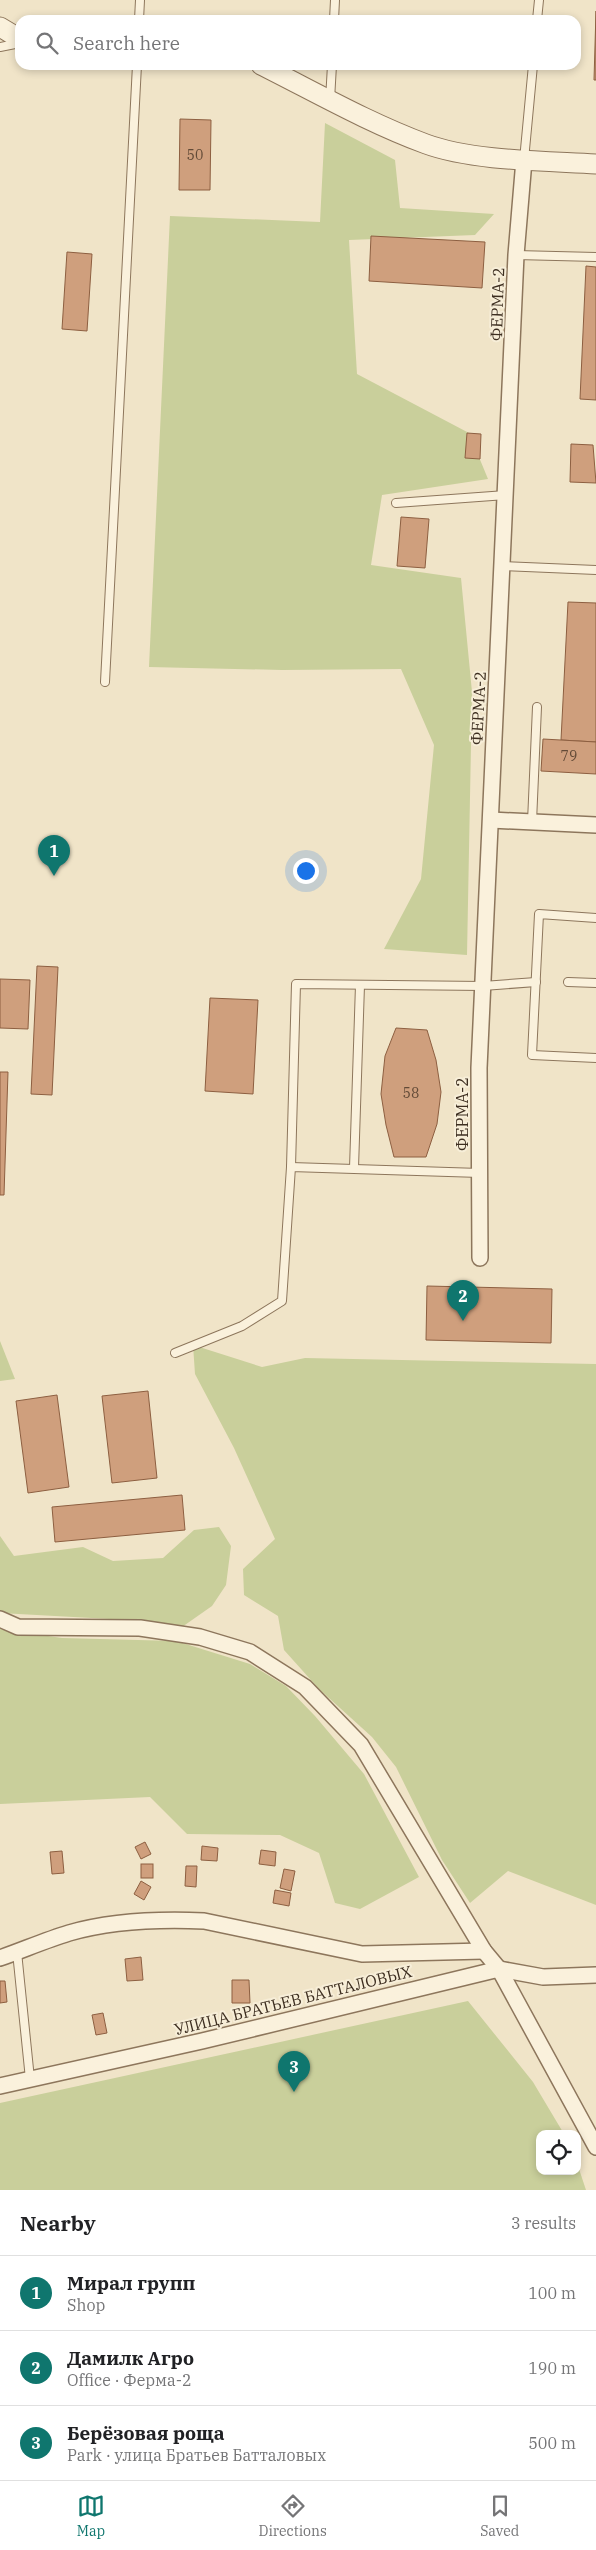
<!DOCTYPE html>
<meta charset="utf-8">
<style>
:root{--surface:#fff;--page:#f2f2f2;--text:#202124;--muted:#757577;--line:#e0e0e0;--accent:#0f766e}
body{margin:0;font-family:"IBM Plex Serif",serif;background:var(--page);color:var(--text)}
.controls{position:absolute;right:15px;bottom:15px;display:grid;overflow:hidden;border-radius:10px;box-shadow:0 2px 8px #0003}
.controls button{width:45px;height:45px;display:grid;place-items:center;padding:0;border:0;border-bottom:1px solid var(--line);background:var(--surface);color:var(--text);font:25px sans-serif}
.you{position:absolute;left:305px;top:870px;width:18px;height:18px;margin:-12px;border:4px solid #fff;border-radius:50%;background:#1a73e8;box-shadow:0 0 0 8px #1a73e833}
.badge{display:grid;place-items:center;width:32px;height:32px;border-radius:50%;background:var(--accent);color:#fff;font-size:16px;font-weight:700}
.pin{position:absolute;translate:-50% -41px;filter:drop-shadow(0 1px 2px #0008)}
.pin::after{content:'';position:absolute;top:26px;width:18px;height:15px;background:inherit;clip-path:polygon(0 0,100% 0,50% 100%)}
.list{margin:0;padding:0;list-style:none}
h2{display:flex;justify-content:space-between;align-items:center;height:65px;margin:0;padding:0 20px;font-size:21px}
h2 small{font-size:16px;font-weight:400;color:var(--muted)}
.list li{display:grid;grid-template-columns:32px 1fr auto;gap:15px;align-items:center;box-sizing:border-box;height:75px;padding:0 20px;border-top:1px solid var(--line)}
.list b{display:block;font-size:19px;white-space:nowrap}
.list p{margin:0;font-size:16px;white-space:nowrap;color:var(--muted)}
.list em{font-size:16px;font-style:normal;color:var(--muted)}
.icon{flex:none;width:28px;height:28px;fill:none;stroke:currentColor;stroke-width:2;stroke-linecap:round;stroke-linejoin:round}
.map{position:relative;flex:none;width:596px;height:2190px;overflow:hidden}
.search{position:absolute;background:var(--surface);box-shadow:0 2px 8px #0003;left:15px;right:15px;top:15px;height:55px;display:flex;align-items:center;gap:12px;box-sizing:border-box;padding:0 18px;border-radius:15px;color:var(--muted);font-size:19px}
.sheet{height:290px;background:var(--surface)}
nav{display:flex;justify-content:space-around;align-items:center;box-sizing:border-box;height:70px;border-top:1px solid var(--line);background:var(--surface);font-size:14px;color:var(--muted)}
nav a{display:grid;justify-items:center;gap:2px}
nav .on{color:var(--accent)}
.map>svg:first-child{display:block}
.green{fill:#c9cf9b}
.building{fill:#cf9f7d;stroke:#8d5f41}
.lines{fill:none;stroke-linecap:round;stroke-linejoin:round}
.service-casing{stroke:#8d765c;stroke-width:10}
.minor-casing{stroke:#8d765c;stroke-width:18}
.tertiary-casing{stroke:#8d765c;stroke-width:21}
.service{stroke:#faf1dc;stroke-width:8}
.minor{stroke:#faf1dc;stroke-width:15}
.tertiary{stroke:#faf1dc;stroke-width:19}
.labels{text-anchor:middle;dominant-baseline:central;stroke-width:4;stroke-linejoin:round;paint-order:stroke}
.number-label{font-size:14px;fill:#624a37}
.street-label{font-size:16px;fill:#3d2e20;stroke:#f7eed8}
</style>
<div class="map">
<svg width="596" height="2190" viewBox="0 0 596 2190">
<rect width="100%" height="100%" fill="#f0e4c8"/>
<!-- green -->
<g class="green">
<polygon points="325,123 395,160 400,208 494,214 475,235 349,240 357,374 469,433 488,479 382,495 371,565 461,578 472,692 467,955 384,949 421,879 434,745 401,669 282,670 149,667 170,216 320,222"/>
<polygon points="0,1341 15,1379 0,1381"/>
<polygon points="193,1345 262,1367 305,1358 596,1364 596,1905 508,1871 470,1903 442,1860 396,1767 372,1737 319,1689 284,1650 278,1616 244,1595 243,1569 275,1539 234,1448 195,1374"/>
<polygon points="219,1527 231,1546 226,1585 212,1606 182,1627 110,1619 0,1613 0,1536 14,1556 83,1547 113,1561 163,1558 194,1530"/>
<polygon points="0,1629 62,1638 176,1641 250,1664 286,1686 315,1716 364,1774 419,1877 360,1909 335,1903 319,1853 280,1835 187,1834 150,1797 0,1804"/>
<polygon points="468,2001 533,2082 564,2134 540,2134 540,2171 577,2171 577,2163 586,2190 0,2190 0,2103"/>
</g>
<!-- building -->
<g class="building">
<polygon points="596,11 596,80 594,80"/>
<polygon points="180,119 211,120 210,190 179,190"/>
<polygon points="371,236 485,242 482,288 369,281"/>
<polygon points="67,252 92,254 87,331 62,329"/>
<polygon points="586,266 596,267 596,400 580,399"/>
<polygon points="467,433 481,434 480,459 465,458"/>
<polygon points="571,444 593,445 596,483 570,482"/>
<polygon points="401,517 429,519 425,568 397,566"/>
<polygon points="568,602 596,603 596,742 561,740"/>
<polygon points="543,739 596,742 596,774 541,771"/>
<polygon points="37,966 58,967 52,1095 31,1094"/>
<polygon points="0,979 30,980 28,1029 0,1028"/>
<polygon points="210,998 258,1000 253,1094 205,1091"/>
<polygon points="396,1028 427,1030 436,1060 441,1092 437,1124 426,1157 394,1157 386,1125 381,1094 385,1056"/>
<polygon points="0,1072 8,1072 4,1195 0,1195"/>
<polygon points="427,1286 552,1289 551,1343 426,1340"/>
<polygon points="148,1391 157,1478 112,1483 102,1396"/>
<polygon points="57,1395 69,1487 28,1493 16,1401"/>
<polygon points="182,1495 185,1530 55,1542 52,1507"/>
<polygon points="145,1842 151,1854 141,1859 135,1847"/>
<polygon points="202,1846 218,1848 217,1861 201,1860"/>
<polygon points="261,1850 276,1852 275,1866 259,1864"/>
<polygon points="62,1851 64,1873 52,1874 50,1852"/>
<rect x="141" y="1864" width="12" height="14"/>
<polygon points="186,1866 197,1866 196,1887 185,1886"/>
<polygon points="284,1869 295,1871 291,1891 280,1888"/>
<polygon points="141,1881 151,1887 144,1900 134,1894"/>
<polygon points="275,1890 291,1893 289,1906 273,1903"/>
<polygon points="141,1957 143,1980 127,1981 125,1959"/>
<polygon points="232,1980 249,1980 250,2003 232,2003"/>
<polygon points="0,1981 5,1981 7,2002 0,2003"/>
<polygon points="103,2013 107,2033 96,2035 92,2015"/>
</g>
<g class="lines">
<!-- service casing -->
<g class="service-casing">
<g id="service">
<polyline points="139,20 140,0"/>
<polyline points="334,20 335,0"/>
<polyline points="537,20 539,0"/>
<polyline points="0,47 20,43"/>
<polyline points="330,100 332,65"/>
<polyline points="524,160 533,65"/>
<polyline points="516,255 596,257"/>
<polyline points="396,503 506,495"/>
<polyline points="502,566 596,570"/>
<polyline points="105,682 137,65"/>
<polyline points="532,822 537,707"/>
<polyline points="596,918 539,914 532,1055 596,1058"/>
<polyline points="568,982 596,983"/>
<polyline points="291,1167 296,984 483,986 536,982"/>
<polyline points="354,1168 360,985"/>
<polyline points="175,1353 242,1326 282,1301 291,1167 480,1173"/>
<polyline points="17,1952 30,2079"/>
</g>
</g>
<!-- minor casing -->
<g class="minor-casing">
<g id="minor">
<polyline points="491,820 596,825"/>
<polyline points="480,1258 479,1068 516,255 524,160"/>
<polyline points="0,1619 18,1627 140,1628 200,1637 250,1652 305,1687 361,1745 484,1951 499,1969 596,2147"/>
<path d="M0,1958C23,1950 46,1940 69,1933C111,1921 160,1919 204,1921L362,1954L484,1951"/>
<polyline points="0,2086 202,2041 499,1969 543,1977 596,1975"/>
</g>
</g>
<!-- tertiary casing -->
<g class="tertiary-casing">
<g id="tertiary">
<polyline points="0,27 20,39"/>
<path d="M261,65C315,92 369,123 426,144C472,161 546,161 596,164"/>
</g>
</g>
<!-- service -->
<use href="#service" class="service"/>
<!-- minor -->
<use href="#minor" class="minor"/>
<!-- tertiary -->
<use href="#tertiary" class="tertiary"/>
</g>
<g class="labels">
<!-- number labels -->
<g class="number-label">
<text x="195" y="155">50</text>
<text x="569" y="756">79</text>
<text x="411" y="1093">58</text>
</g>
<!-- street labels -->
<g class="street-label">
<text transform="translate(497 304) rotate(-88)">ФЕРМА-2</text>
<text transform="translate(478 708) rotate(-87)">ФЕРМА-2</text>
<text transform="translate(462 1114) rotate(-90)">ФЕРМА-2</text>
<text transform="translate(293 2000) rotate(-14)">УЛИЦА БРАТЬЕВ БАТТАЛОВЫХ</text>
</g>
</g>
</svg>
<div class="controls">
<button><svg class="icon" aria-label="locate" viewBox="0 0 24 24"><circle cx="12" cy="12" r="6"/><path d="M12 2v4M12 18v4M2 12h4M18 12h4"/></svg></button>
</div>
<div class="you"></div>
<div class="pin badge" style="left:54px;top:876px">1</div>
<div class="pin badge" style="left:463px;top:1321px">2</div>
<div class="pin badge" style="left:294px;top:2092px">3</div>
<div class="search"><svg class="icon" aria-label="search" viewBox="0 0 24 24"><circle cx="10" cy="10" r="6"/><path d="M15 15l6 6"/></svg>Search here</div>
</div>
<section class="sheet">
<h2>Nearby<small>3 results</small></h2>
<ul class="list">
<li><span class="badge">1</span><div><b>Мирал групп</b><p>Shop</p></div><em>100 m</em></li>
<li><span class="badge">2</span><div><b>Дамилк Агро</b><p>Office · Ферма-2</p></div><em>190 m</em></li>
<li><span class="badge">3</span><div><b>Берёзовая роща</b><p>Park · улица Братьев Батталовых</p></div><em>500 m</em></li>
</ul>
</section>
<nav>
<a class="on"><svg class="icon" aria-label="map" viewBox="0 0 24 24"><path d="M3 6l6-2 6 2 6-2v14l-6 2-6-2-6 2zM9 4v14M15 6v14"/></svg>Map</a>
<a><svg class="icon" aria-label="directions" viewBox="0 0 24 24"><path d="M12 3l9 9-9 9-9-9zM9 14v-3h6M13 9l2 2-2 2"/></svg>Directions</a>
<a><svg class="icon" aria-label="saved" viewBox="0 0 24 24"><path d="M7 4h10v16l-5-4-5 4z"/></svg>Saved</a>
</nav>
